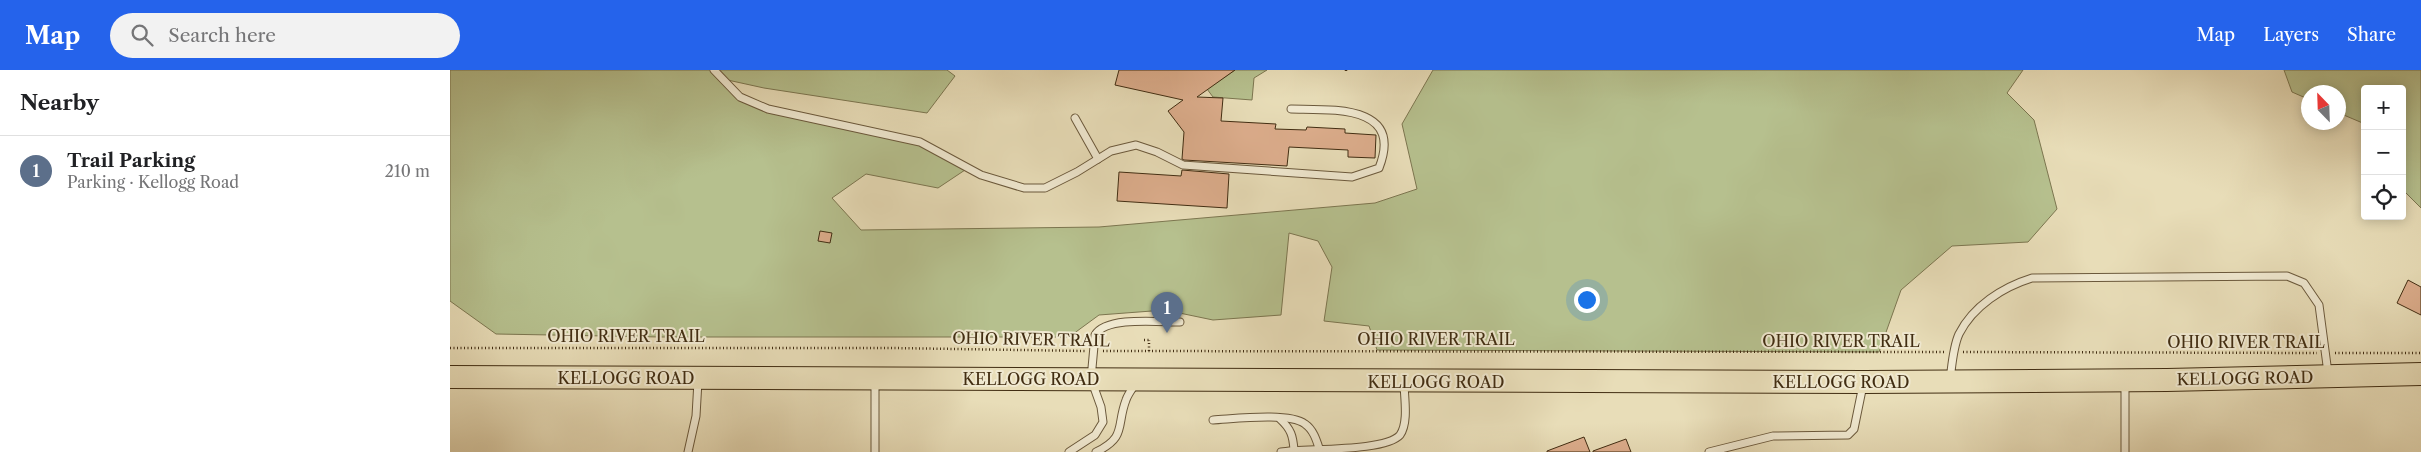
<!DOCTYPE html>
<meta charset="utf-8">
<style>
:root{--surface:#fff;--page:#f2f2f2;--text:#202124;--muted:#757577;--line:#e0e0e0;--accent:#2563eb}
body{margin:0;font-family:"Libre Caslon Text",serif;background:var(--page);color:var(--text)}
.controls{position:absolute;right:15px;top:15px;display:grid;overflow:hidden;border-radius:5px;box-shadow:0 2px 12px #0003}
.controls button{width:45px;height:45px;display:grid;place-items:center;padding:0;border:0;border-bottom:1px solid var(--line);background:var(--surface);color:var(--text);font:25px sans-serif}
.compass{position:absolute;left:1851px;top:15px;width:45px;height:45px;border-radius:50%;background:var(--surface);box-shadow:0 2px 12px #0003;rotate:337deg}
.you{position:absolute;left:1136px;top:229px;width:18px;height:18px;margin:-12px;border:4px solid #fff;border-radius:50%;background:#1a73e8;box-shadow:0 0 0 8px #1a73e833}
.badge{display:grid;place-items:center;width:32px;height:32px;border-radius:50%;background:var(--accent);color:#fff;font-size:16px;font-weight:700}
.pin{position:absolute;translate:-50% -41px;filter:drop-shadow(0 1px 2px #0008)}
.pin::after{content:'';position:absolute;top:26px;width:18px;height:15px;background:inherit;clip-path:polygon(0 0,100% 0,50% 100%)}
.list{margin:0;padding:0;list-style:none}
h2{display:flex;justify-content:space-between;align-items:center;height:65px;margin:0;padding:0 20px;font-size:21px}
h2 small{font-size:16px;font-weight:400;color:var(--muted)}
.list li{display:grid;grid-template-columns:32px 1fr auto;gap:15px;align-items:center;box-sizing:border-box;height:70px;padding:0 20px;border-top:1px solid var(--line)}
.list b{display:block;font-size:19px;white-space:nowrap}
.list p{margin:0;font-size:16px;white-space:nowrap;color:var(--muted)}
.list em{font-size:16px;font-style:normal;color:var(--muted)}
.icon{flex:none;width:28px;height:28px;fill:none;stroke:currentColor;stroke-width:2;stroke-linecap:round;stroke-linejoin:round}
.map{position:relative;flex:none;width:1971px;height:382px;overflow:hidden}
header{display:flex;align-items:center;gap:30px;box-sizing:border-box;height:70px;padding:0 25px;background:var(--accent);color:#fff}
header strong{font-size:24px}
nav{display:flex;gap:28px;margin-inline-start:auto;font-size:18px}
.search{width:350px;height:45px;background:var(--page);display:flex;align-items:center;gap:12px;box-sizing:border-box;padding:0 18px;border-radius:28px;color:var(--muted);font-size:19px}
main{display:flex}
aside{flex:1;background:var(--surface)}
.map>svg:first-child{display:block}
.green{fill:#b6c08e;stroke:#7c7650}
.building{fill:#dcad8c;stroke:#412d12}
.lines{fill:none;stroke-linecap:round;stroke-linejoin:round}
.lane-casing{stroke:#6b593c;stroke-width:9}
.primary-casing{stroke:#412d12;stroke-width:24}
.path{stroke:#412d12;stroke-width:2.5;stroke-dasharray:1 2.5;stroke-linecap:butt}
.lane{stroke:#f0e9d1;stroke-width:7}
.primary{stroke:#e8ddb8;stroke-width:22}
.labels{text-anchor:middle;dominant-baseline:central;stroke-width:4;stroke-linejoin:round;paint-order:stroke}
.street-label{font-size:16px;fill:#412d12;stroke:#f0e9d1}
</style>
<header>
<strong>Map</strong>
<div class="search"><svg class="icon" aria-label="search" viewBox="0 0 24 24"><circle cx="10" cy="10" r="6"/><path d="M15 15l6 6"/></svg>Search here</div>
<nav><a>Map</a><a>Layers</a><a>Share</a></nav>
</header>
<main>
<aside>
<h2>Nearby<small></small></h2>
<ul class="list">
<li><span class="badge" style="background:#5c6f8a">1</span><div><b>Trail Parking</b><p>Parking · Kellogg Road</p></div><em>210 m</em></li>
</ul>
</aside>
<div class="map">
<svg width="1971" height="382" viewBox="0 0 1971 382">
<rect width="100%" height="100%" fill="#e8ddb8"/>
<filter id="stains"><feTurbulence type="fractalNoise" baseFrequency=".004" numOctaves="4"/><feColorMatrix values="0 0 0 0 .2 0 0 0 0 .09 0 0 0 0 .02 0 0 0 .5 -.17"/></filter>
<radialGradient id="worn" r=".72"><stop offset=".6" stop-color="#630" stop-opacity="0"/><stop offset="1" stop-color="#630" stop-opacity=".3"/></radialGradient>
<!-- green -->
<g class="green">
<polygon points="0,0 497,0 505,6 477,43 314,18 273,9 290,27 318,39 470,72 518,98 488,118 416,104 382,128 411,160 649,157 925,133 967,119 952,54 983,0 1573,0 1557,23 1584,50 1607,139 1578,172 1502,176 1451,220 1429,282 927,280 919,256 874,251 882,197 868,171 839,163 831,245 763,250 715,240 649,245 619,267 210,267 46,264 0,231"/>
<polygon points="785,0 817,0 804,8 802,30 763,27 757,19"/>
<polygon points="1834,0 1971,0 1971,138 1952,119 1952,19 1915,19 1915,54 1889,43 1888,22 1858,22 1858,29 1842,22"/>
</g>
<!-- building -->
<g class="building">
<polygon points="669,0 785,0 747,27 773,28 771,51 826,54 825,59 856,60 857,57 895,59 895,63 926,65 925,88 898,87 898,80 839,77 837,96 734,90 732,89 734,62 718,41 733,30 665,15"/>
<polygon points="732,100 779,104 777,138 667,131 669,102 731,106"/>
<polygon points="370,161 382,163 380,173 368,171"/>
<polygon points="1958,210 1971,217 1971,245 1947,233"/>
<polygon points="1134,367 1140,382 1097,382 1097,381"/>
<polygon points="1176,369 1181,382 1143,382 1143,381"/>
</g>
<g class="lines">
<!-- lane casing -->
<g class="lane-casing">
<g id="lane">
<path d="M264,0L290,27L318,39L470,72L531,105L574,118H595L627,102L661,81L686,75L707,82L733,95L902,107L929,98C954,34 882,40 841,39"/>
<polyline points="625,48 648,89"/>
<path d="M1500,310C1502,295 1503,277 1509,264C1523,236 1553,217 1582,208L1837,206L1854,213L1869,235L1878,303"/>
<polyline points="1675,313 1675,382"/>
<path d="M830,349C841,359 843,366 844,380"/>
<path d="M763,350C784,349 839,342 855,354C864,360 867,372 870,381"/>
<polyline points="238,382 246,346 248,311"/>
<polyline points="425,382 425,312"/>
<path d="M619,382L645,365L653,352L651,337L641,309L645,265C656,246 709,252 730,252"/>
<path d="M646,382C677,367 666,356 676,330C678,324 683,318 686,313"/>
<path d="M831,382C857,378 935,382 950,365C959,352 954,327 954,312"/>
<polyline points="1259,382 1323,366 1398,365 1404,359 1413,315"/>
</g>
</g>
<!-- primary casing -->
<g class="primary-casing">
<polyline id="primary" points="0,307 1414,312 1717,310 1971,304"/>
</g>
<!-- path -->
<g class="path">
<polyline points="896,1 896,0"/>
<polyline points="694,270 701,270"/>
<polyline points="0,278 442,278 635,281"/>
<polyline points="653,281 1495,282"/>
<polyline points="699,281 699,270"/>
<polyline points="1513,282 1867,283"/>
<polyline points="1885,283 1971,283"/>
</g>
<!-- lane -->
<use href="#lane" class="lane"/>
<!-- primary -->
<use href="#primary" class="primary"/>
</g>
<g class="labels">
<!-- street labels -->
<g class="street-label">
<text x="176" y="266">OHIO RIVER TRAIL</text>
<text transform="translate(581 269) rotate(1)">OHIO RIVER TRAIL</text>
<text x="986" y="269">OHIO RIVER TRAIL</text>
<text x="1391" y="271">OHIO RIVER TRAIL</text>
<text x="1796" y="272">OHIO RIVER TRAIL</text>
<text x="176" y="308">KELLOGG ROAD</text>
<text transform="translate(1795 308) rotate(-1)">KELLOGG ROAD</text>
<text x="581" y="309">KELLOGG ROAD</text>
<text x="986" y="312">KELLOGG ROAD</text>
<text x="1391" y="312">KELLOGG ROAD</text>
</g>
</g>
<rect width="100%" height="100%" filter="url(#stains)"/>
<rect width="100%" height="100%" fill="url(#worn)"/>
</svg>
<div class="controls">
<button>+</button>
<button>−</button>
<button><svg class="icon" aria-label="locate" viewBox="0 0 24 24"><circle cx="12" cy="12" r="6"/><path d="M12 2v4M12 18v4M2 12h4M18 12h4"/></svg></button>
</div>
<svg class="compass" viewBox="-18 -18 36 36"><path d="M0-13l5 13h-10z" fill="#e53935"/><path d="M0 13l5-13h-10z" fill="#757577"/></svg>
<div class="you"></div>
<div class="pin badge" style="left:717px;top:263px;background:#5c6f8a">1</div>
</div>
</main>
